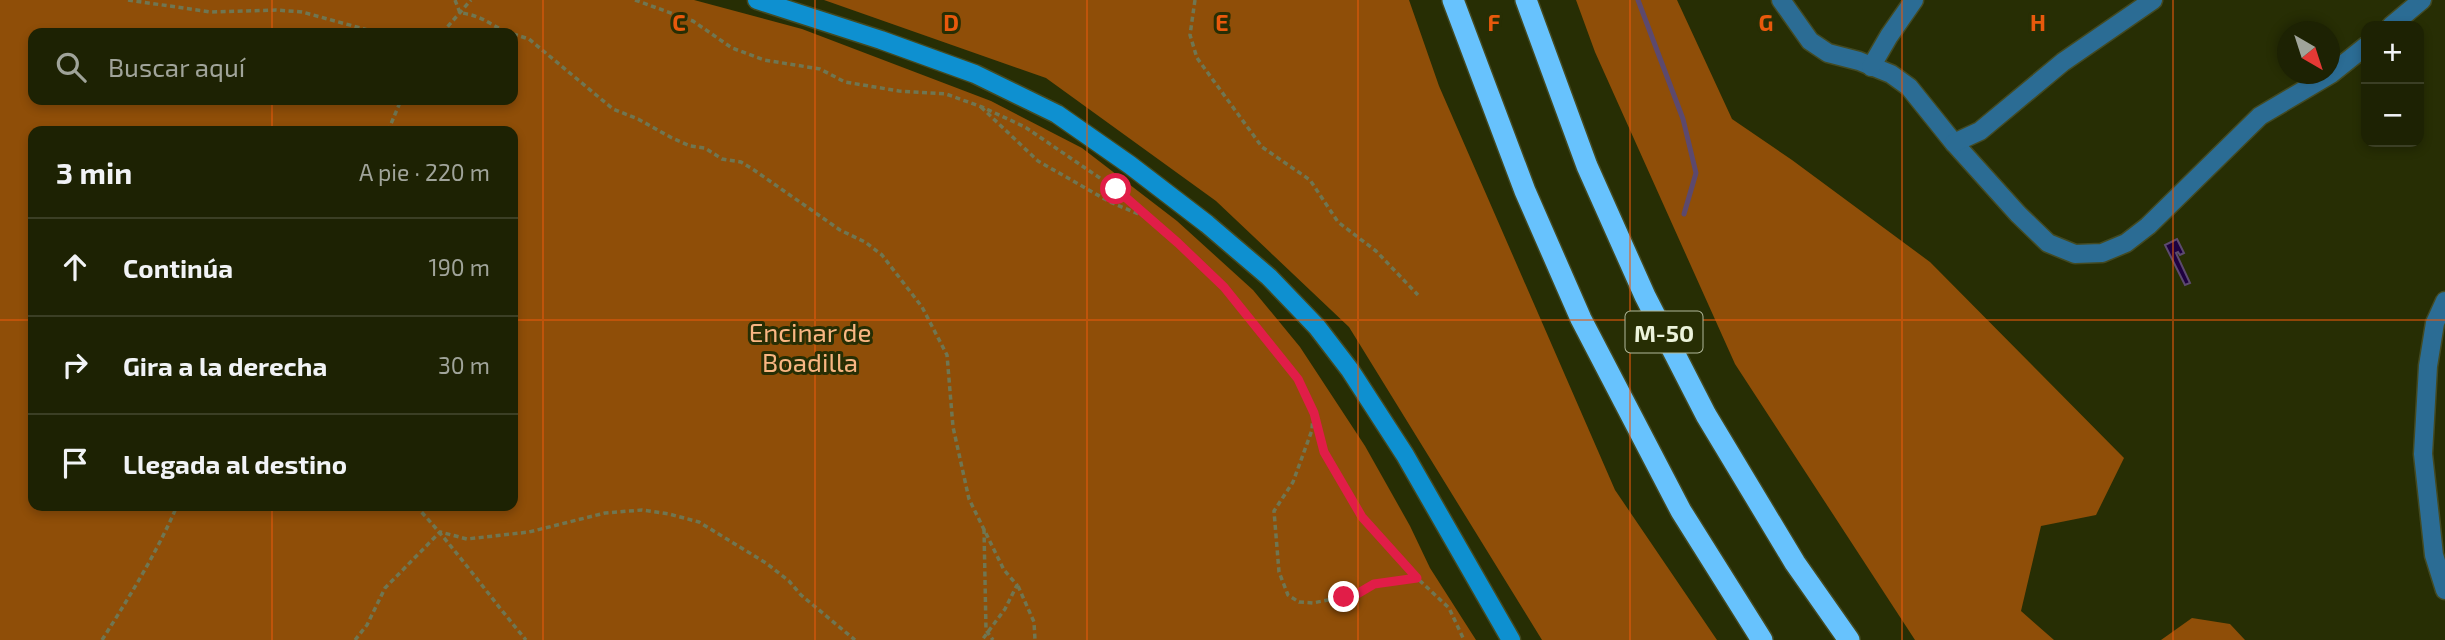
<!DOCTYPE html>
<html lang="es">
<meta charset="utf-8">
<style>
:root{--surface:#1d2203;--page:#2a2f12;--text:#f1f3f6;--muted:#a0a49a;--line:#3b3f25}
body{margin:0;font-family:"Exo 2",sans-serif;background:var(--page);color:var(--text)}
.controls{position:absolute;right:21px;top:21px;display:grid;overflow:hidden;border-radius:14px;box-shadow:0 4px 10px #0003}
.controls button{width:63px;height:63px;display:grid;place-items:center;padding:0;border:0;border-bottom:2px solid var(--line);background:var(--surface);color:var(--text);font:35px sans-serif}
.compass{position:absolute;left:2277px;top:21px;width:63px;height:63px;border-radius:50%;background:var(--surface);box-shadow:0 4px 10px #0003;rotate:141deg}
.stop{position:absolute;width:21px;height:21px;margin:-16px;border:5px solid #e11d48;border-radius:50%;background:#fff}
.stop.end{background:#e11d48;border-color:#fff;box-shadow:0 2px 7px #0008}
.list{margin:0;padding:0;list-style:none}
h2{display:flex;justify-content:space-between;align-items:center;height:91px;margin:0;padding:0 28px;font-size:30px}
h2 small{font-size:23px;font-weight:400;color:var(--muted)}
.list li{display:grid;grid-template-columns:46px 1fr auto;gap:21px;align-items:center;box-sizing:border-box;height:98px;padding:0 28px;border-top:2px solid var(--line)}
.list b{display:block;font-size:26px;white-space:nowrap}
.list em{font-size:23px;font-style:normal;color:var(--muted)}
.icon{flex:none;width:38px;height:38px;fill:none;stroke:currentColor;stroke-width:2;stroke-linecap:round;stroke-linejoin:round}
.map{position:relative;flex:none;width:2445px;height:640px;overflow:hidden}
.search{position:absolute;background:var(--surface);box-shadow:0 4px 10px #0003;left:28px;top:28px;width:490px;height:77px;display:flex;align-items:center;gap:18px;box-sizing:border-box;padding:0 24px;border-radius:14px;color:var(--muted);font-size:26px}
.panel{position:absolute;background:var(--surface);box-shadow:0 4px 10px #0003;left:28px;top:126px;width:490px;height:385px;border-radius:14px}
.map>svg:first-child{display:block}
.forest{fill:#8f4e08;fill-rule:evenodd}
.water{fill:#1e0040;stroke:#5c496e;stroke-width:2}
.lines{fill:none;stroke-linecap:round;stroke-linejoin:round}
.stream{stroke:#5c496e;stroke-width:5}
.street-casing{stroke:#434a22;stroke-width:21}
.secondary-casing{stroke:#434a22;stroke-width:21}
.highway-casing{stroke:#434a22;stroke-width:24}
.path{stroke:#6f7652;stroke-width:3.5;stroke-dasharray:5 3.5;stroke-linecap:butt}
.street{stroke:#2b6c94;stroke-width:18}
.secondary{stroke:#0e90d0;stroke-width:18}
.highway{stroke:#67c2fd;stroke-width:21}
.route{stroke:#e11d48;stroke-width:9}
.grid{fill:none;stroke:#e8590c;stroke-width:2;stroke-opacity:0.55}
.labels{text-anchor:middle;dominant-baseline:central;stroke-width:6;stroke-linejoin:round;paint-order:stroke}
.shield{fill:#272e04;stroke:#b1b89a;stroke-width:2}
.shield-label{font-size:24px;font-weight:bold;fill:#ecf3db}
.park-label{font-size:26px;fill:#f9b682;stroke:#272e04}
.grid-label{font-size:23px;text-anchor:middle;font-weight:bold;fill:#e8590c;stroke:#272e04;stroke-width:6;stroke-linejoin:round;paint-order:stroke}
</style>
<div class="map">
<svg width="2445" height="640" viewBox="0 0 2445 640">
<rect width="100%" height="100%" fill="#272e04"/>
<!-- forest -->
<g class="forest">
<path d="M0,0H694L802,29L991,101L1082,148L1177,221L1253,290L1300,347L1365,446L1410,526L1430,568L1476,640H0ZM513,33V100H33V33ZM33,131H513V506H33Z"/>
<polygon points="824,0 1409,0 1439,86 1615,490 1717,640 1542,640 1349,327 1216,201 1046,78"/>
<polygon points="1576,0 1677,0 1732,119 1792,160 1930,262 2124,458 2096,515 2041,526 2021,611 2054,640 1915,640 1735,364 1595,52"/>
<polygon points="2192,618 2230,624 2245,640 2161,640"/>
</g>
<!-- water -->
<polygon class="water" points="2177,239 2184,253 2180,255 2178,252 2176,253 2190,283 2185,285 2165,245"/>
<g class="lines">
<!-- stream -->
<polyline class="stream" points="1638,0 1683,119 1696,173 1684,214"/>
<!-- street casing -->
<g class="street-casing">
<g id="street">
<polyline points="1781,0 1810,41 1828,53 1859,61 1891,74 1909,87 1954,143 2018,214 2048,243 2075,254 2102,253 2126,243 2148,226 2260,116 2331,74 2366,46"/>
<polyline points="2391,26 2422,0"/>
<polyline points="1871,67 1889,36 1914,0"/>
<polyline points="1954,143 1980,131 2063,62 2153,0"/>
<polyline points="2445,301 2435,323 2428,366 2423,454 2434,555 2445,590"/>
</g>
</g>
<!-- secondary casing -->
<g class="secondary-casing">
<polyline id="secondary" points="757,0 881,40 975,74 1057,114 1130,165 1207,224 1269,277 1317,327 1350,370 1405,455 1511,640"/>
</g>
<!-- highway casing -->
<g class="highway-casing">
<g id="highway">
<polyline points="1453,0 1525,191 1581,319 1681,511 1762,640"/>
<polyline points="1526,0 1587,166 1645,296 1706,415 1795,563 1849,640"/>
</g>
</g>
<!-- path -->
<g class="path">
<polyline points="128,0 211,12 276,10 302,12 379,33"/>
<path d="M455,0L460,13C482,15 490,25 509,33"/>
<polyline points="635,0 693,21 732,48 764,60 820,69 845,82 899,91 946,94 982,107 1025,127 1116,189 1178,243 1224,287 1298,379 1314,413 1324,452 1362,517 1417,578 1449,608 1464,640"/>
<polyline points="1195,0 1190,35 1197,58 1262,147 1310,180 1338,222 1376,251 1418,295"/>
<polyline points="442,33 471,0"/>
<polyline points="513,34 529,39 613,109 638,119 672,138 690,146 705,148 722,159 741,162 754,170 840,230 865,242 882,255 922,307 947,355 953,427 969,499 1004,570 1017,585 1005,609 982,640"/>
<polyline points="981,107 1038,161 1110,202 1148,218"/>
<polyline points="388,131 401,100"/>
<polyline points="1313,415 1312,430 1293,482 1274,511 1279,572 1288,595 1299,602 1313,603 1357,594 1374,584 1416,578"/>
<path d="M416,506C455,548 489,596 526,640"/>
<polyline points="984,529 986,630 993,640"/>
<polyline points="1018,586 1034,622 1035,640"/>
<path d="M102,640C130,596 156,554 177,506"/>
<polyline points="355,640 367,625 385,588 440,532 467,539 529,532 605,513 642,510 669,514 699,522 766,563 789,581 801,595 855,640"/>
</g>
<!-- street -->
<use href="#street" class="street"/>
<!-- secondary -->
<use href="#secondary" class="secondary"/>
<!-- highway -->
<use href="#highway" class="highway"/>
</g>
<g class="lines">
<!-- route -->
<polyline class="route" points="1116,189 1178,243 1224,287 1298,379 1314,413 1324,452 1362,517 1417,578 1374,584 1357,594 1344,597"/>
</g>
<!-- grid -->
<path class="grid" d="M272,0V33M543,0V640M815,0V640M1087,0V640M1358,0V640M1630,0V640M1902,0V640M2173,0V640M272,100V131M0,320H33M513,320H2445M272,506V640"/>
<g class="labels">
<!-- shield labels -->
<rect class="shield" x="1625.5" y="311.5" width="77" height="41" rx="5"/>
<g class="shield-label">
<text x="1664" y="332">M-50</text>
</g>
<!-- park labels -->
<g class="park-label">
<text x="810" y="331">Encinar de<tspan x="810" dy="30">Boadilla</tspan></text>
</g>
</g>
<g class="grid-label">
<text x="679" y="31">C</text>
<text x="951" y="31">D</text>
<text x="1222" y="31">E</text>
<text x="1494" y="31">F</text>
<text x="1766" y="31">G</text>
<text x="2038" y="31">H</text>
</g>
</svg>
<div class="controls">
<button>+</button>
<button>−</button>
</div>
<svg class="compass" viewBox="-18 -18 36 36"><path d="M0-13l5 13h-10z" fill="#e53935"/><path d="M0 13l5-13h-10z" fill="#a0a49a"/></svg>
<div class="stop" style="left:1116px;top:189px"></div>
<div class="stop end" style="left:1344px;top:597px"></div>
<div class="search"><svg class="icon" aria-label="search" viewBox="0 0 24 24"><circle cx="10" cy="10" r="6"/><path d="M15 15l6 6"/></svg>Buscar aquí</div>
<section class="panel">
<h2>3 min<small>A pie · 220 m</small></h2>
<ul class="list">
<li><svg class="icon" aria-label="ahead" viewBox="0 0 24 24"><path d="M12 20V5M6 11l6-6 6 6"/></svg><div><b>Continúa</b></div><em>190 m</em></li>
<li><svg class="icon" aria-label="right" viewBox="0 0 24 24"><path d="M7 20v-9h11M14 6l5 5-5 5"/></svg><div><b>Gira a la derecha</b></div><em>30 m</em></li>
<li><svg class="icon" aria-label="arrive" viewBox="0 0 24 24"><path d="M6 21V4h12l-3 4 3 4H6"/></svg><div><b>Llegada al destino</b></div></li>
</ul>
</section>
</div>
